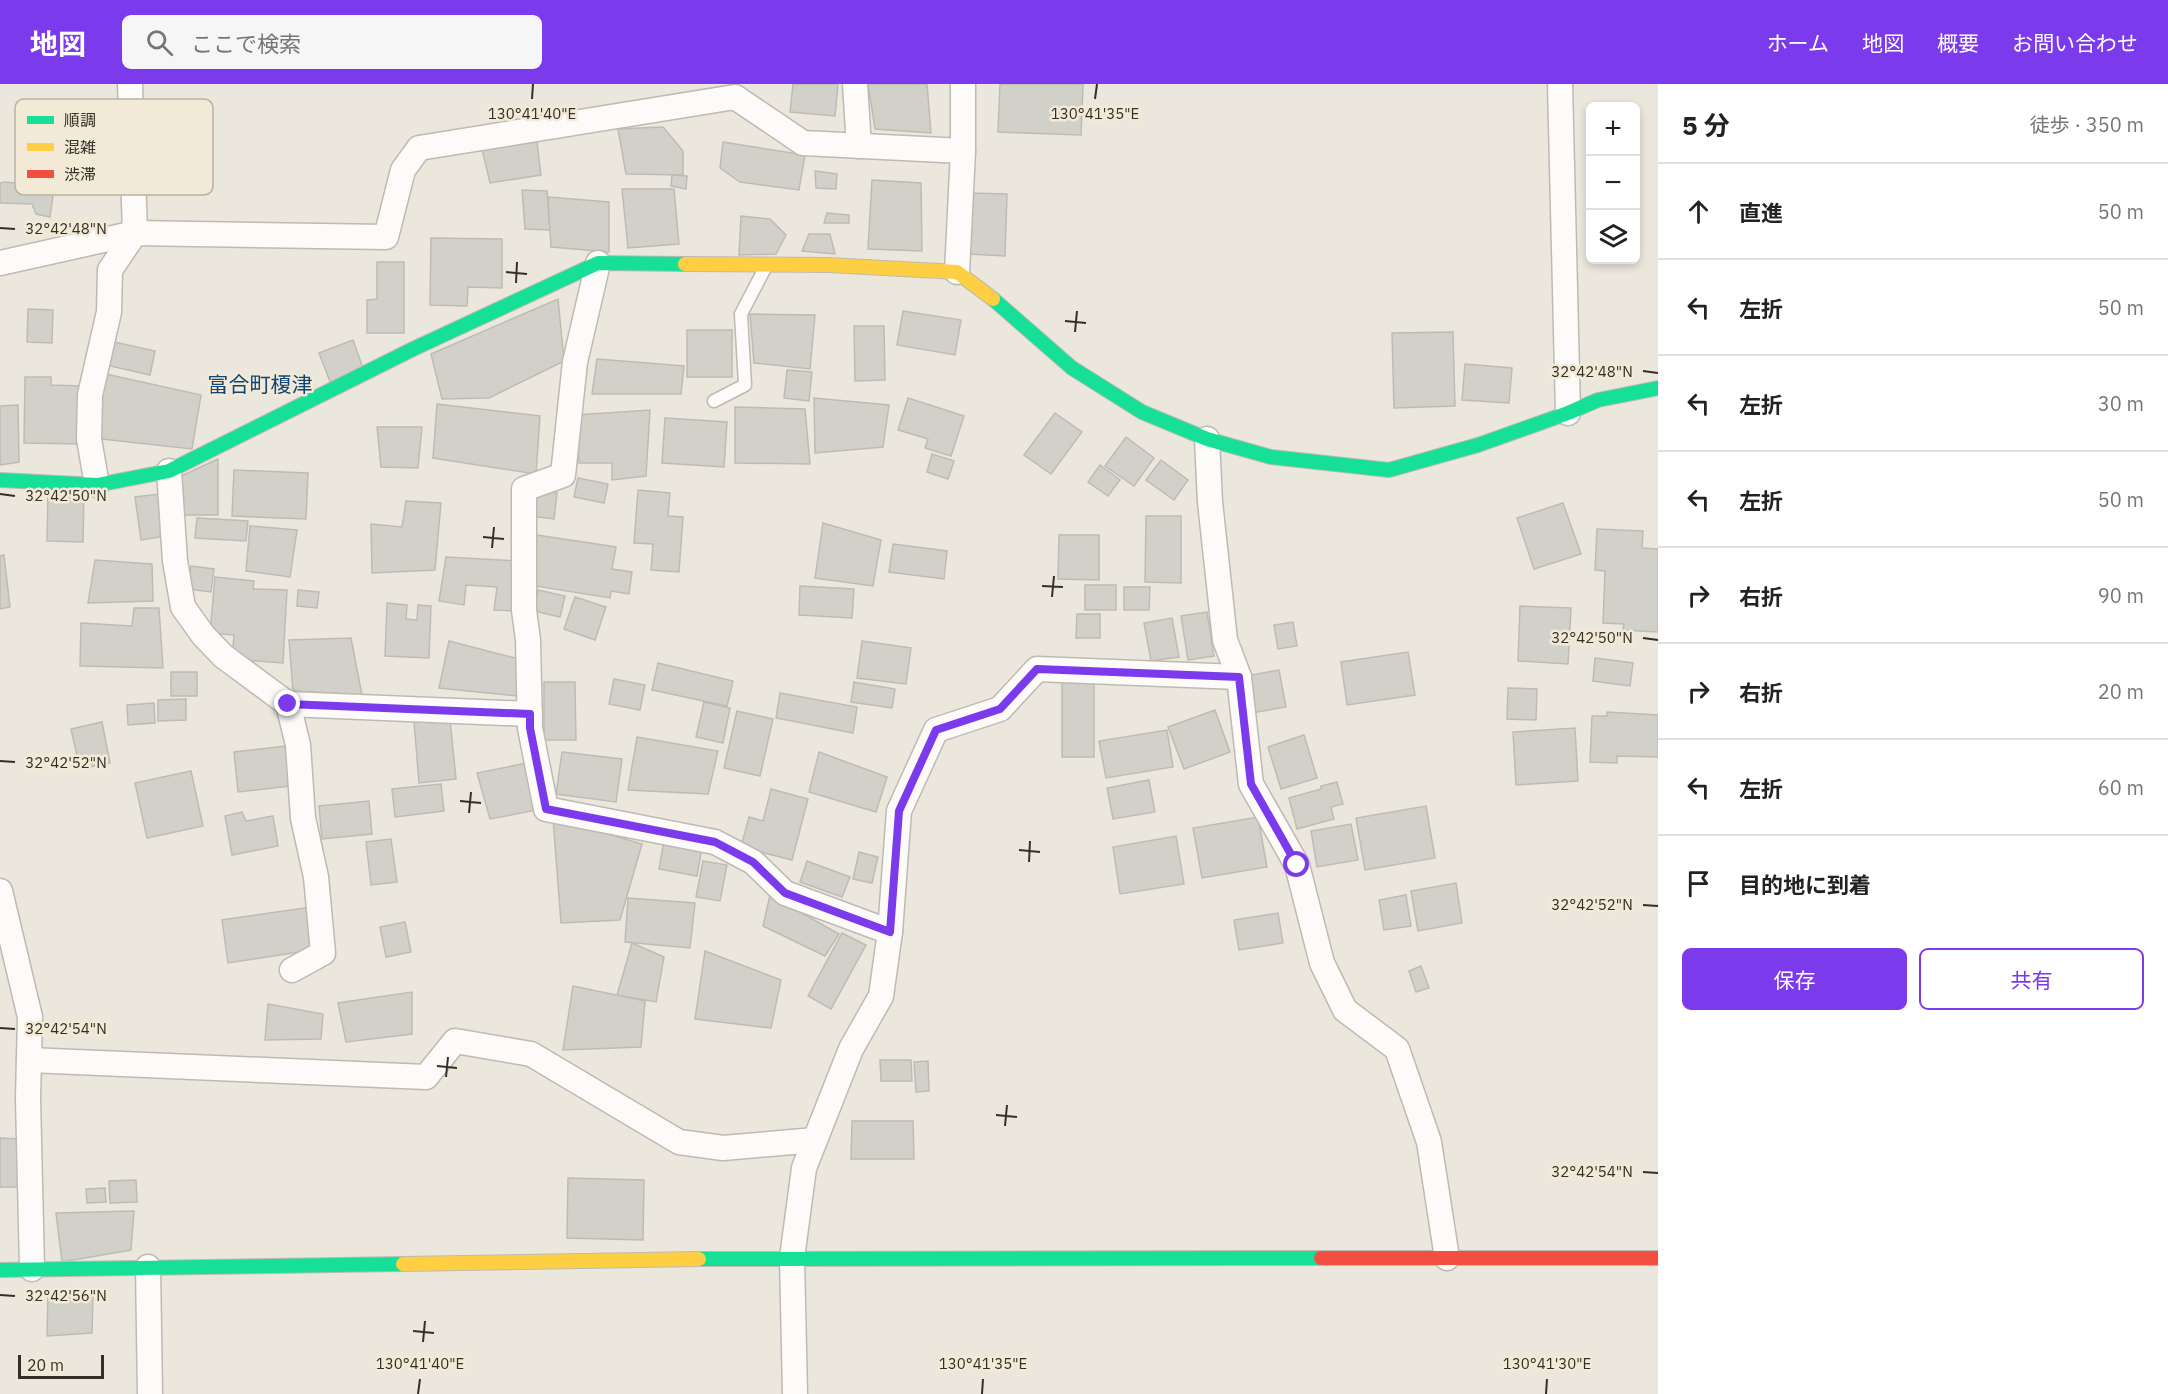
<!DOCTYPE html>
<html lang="ja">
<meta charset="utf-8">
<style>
:root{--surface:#fff;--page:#f6f6f6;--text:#222;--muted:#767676;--line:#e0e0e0;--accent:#7c3aed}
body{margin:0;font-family:"IBM Plex Sans","Noto Sans JP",sans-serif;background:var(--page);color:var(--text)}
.controls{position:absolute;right:18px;top:18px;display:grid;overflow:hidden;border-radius:9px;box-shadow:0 3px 9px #0003}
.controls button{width:54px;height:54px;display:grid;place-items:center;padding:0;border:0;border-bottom:2px solid var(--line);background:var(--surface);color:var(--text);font:30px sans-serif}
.scale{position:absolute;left:18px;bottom:15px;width:86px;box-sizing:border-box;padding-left:6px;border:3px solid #322f27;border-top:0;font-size:16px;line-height:21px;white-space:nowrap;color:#322f27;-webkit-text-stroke:4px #f2ead7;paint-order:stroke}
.stop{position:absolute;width:18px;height:18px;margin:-14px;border:4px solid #7c3aed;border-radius:50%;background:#fff}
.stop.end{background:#7c3aed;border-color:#fff;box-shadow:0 2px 6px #0008}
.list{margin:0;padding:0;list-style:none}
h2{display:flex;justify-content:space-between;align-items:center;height:78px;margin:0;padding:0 24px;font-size:26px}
h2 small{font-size:20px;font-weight:400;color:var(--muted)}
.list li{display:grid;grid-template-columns:39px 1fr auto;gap:18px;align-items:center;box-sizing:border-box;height:96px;padding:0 24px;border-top:2px solid var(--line)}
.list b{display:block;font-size:22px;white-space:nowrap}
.list em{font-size:20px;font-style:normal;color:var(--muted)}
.actions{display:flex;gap:12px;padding:18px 24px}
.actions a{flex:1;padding:14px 0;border:2px solid var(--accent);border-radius:9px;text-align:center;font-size:21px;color:var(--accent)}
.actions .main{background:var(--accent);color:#fff}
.icon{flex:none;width:33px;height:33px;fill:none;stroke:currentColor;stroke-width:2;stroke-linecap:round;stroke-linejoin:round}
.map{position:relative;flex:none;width:1658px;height:1310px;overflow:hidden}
header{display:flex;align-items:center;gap:36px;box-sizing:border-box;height:84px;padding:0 30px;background:var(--accent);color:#fff}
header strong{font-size:28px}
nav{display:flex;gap:33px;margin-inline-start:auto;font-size:21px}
.search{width:420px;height:54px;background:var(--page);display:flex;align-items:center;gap:15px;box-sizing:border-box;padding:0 21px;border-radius:9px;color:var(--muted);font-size:22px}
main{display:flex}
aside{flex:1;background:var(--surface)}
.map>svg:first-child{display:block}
.building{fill:#d2d1c9;stroke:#bdbcb4;stroke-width:1.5}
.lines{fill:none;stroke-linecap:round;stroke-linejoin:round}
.lane-casing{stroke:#bebab2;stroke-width:15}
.street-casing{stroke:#bebab2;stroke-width:27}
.fast-casing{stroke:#bebab2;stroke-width:16}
.slow-casing{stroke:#bebab2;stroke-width:16}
.jam-casing{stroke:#bebab2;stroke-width:16}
.lane{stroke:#fcfbfa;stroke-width:12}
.street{stroke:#fcfbfa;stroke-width:24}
.fast{stroke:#16e098;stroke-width:14}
.slow{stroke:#ffcf43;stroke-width:14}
.jam{stroke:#f24e42;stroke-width:14}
.route{stroke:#7c3aed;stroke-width:8}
.ticks{fill:none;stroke:#322f27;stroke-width:2}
.labels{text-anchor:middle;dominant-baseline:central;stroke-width:5;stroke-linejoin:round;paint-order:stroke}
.quarter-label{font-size:21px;fill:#0f4475;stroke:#f2ead7}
.key{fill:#f2ead7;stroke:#b8b2a2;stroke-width:1.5}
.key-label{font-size:16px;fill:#322f27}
.ticks-label{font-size:15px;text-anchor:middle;fill:#322f27;stroke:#f2ead7;stroke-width:5;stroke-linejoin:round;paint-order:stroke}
</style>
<header>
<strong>地図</strong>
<div class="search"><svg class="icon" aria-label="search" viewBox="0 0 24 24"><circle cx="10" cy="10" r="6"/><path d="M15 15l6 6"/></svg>ここで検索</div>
<nav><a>ホーム</a><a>地図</a><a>概要</a><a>お問い合わせ</a></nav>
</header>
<main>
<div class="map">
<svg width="1658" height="1310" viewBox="0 0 1658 1310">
<rect width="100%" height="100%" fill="#ece7dd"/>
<!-- building -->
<g class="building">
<polygon points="793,0 838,0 835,32 790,28"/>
<polygon points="868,0 927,0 931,49 875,45"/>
<polygon points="1000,0 1083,0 1081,51 998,48"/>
<polygon points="663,43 683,67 683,91 626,90 618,45"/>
<polygon points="537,58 541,91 490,99 482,65"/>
<polygon points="723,58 805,71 799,106 740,98 720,84"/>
<polygon points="815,87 837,90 836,105 816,104"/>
<polygon points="672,91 687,92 686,105 671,102"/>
<polygon points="872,96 921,99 922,167 868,165"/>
<polygon points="5,98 54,104 50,133 36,130 32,120 0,119 0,99"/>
<polygon points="622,105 674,105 679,160 628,164"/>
<polygon points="522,106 547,107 550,146 525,145"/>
<polygon points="970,109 1007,110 1005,172 968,170"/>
<polygon points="548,113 609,118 609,168 551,163"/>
<polygon points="827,129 849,131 849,139 824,139"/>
<polygon points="741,132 770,135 786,151 776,170 739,171"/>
<polygon points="809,150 830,150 835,170 802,167"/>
<polygon points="431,154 502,155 502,204 468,203 467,222 430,221"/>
<polygon points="377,178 404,178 404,249 367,249 367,216 377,215"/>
<polygon points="558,215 564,277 489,314 442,315 431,270"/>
<polygon points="28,225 53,226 52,259 27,258"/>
<polygon points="903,227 961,236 955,271 897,261"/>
<polygon points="750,230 815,231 810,285 754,279"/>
<polygon points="854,242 884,242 885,296 855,297"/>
<rect x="687" y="246" width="45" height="47"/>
<polygon points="1453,248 1455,322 1394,324 1392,249"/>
<polygon points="353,256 364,287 331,300 319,269"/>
<polygon points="110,257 155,267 150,291 106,281"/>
<polygon points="597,275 684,282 681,310 592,310"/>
<polygon points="1465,280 1512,284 1509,319 1462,316"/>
<polygon points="787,286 812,288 809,317 784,314"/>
<polygon points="106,290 201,311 192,365 93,354"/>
<polygon points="25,293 51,293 51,301 83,302 82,360 24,359"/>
<polygon points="814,314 889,321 883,363 815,369"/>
<polygon points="908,314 964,332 951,372 925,364 928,355 898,346"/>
<polygon points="437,320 540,332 536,390 433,374"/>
<polygon points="18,321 19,378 0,381 0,322"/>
<polygon points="735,323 805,325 810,380 735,379"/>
<polygon points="650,326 646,392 612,396 612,379 579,379 576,331"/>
<polygon points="1055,329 1082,348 1051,390 1024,371"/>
<polygon points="665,334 727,338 724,383 662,379"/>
<polygon points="377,343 422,343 418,384 381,383"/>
<polygon points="1126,353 1154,374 1134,402 1105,382"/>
<polygon points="932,370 954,377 948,395 927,388"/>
<polygon points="218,375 218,431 178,431 179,393"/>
<polygon points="1161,376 1188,396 1174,416 1146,396"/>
<polygon points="1100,381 1120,396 1108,412 1088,398"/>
<polygon points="234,386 308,389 306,435 232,432"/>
<polygon points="578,394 608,400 604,419 574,413"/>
<polygon points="48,406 84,406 83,458 47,457"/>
<polygon points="534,406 557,409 554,435 531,432"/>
<polygon points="638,406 670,409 668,432 683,433 679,488 651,486 653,460 634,459"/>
<polygon points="160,410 166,452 141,456 135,413"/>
<polygon points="406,417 441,419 435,486 372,489 371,440 402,443"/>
<polygon points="1563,419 1581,470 1534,485 1517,434"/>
<polygon points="1146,432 1181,432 1181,499 1145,498"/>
<polygon points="197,434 248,437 246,457 195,454"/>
<polygon points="823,439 881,456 873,502 815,494"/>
<polygon points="250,442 297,446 290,493 246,487"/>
<polygon points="1597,445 1643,447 1642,464 1658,465 1658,548 1623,546 1624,540 1603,539 1605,487 1595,486"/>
<polygon points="537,451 616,463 612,485 632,488 629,510 611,507 610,514 529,501"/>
<polygon points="1059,451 1099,451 1099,496 1058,495"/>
<polygon points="893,460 947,467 944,495 889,488"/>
<polygon points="4,471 10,523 0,525 0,472"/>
<polygon points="446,473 517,477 514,527 494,526 497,503 466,501 464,521 439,517"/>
<polygon points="95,476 152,480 153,517 88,519"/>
<polygon points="191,482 214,485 211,508 188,505"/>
<polygon points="215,493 254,497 253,505 287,506 283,579 232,575 234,551 210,549"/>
<rect x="1085" y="501" width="31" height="25"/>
<polygon points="800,502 854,505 852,534 799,531"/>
<polygon points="1124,503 1150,503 1149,526 1124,526"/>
<polygon points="298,506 319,508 317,524 297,522"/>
<polygon points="538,506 565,512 560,533 534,527"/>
<polygon points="575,513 606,523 595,556 564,545"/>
<polygon points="387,519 407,521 406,535 417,536 418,521 431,522 429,574 385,572"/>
<polygon points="1520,522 1571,524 1568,580 1518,577"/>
<polygon points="134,524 159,524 163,584 80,582 81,539 132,542"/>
<polygon points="1207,528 1214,572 1188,576 1181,532"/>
<polygon points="1077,530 1100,530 1100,554 1076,554"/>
<polygon points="1172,534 1179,573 1151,577 1144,539"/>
<polygon points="1293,538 1297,562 1278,565 1274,541"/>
<polygon points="351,554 362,611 293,607 289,556"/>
<polygon points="449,557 519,575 518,612 439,604"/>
<polygon points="862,557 911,564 906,600 857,594"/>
<polygon points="1408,568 1415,611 1347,621 1341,578"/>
<polygon points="1595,574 1633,579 1630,602 1593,597"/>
<polygon points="658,579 733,597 727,622 652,606"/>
<polygon points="1279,586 1286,623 1252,629 1246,592"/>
<rect x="171" y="588" width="26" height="24"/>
<rect x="1062" y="593" width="32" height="80"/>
<polygon points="614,595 645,601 640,626 609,620"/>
<polygon points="544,598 575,598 576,656 544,656"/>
<polygon points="854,598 895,605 892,624 851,618"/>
<polygon points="1508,604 1537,605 1536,636 1507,635"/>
<polygon points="780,609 857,623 853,649 776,634"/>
<polygon points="186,615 186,636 158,637 158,616"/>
<polygon points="704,618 730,624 723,659 696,653"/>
<polygon points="154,619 155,639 128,641 127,621"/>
<polygon points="1215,626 1230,668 1184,685 1168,643"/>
<polygon points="737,627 773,635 760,692 724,684"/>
<polygon points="1607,628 1658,631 1658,673 1617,672 1617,679 1590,678 1592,632 1607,632"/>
<polygon points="450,635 456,695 419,699 414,638"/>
<polygon points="102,638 110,679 80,685 71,645"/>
<polygon points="1575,644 1578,697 1516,701 1513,648"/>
<polygon points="1167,646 1173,683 1106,694 1099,657"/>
<polygon points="1304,651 1317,694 1281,705 1268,663"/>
<polygon points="637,653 718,667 708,710 628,706"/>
<polygon points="285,662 290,702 238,708 234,668"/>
<polygon points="562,668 622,675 616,718 556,710"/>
<polygon points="819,668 887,693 876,728 809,708"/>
<polygon points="527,679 537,726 490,735 477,689"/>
<polygon points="191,687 203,742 147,754 135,699"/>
<polygon points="1149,696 1155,728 1113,735 1107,704"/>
<polygon points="1337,698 1343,720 1331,723 1334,735 1297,745 1289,714 1321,705 1321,702"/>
<polygon points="441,700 444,727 395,733 392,705"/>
<polygon points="771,705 808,715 792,776 741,763 749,733 763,737"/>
<polygon points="369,717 372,750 322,755 319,722"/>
<polygon points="1426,722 1435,774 1365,786 1356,734"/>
<polygon points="242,728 246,737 273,732 278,762 232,771 225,732"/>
<polygon points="1258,733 1267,783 1202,794 1193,744"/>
<polygon points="553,734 642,760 620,836 561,839"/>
<polygon points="1351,740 1358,776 1317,783 1311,747"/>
<polygon points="1176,752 1184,800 1120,810 1113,763"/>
<polygon points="391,755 397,798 371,801 366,758"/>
<polygon points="664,756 702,763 697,792 659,785"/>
<polygon points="859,768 878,773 872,799 853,795"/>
<polygon points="703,777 727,781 720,817 696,813"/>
<polygon points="807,777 850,793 842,813 800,798"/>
<polygon points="1456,799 1462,839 1418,847 1411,807"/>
<polygon points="770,811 839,850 825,872 763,842"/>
<polygon points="1406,811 1411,842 1384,846 1379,816"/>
<polygon points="628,814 695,819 690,864 625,858"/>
<polygon points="311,823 312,866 228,879 222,836"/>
<polygon points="1278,829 1283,859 1239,866 1234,836"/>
<polygon points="405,838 411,868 386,873 380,843"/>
<polygon points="842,849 866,861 831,925 808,912"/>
<polygon points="632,859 664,873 656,918 617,911"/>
<polygon points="705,867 781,896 771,944 695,935"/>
<polygon points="1421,882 1429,904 1416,908 1409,887"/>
<polygon points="573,902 645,917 641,963 563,966"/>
<polygon points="412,908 412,950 346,958 338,919"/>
<polygon points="268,920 323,930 321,955 265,956"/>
<polygon points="880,976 911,976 912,997 881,997"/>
<polygon points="928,977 929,1007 916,1008 914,978"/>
<polygon points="852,1037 913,1037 914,1075 851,1075"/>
<polygon points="0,1054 21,1055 18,1103 0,1103"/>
<polygon points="568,1094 644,1096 643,1156 567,1154"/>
<polygon points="136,1096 137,1118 110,1119 109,1097"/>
<polygon points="105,1104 106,1118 87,1119 86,1105"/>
<polygon points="134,1127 131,1166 62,1178 56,1129"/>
<polygon points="48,1208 93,1210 92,1249 47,1252"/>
</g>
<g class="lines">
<!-- lane casing -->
<g class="lane-casing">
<polyline id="lane" points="714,317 745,301 741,230 765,184"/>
</g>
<!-- street casing -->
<g class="street-casing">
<g id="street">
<polyline points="855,0 859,62"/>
<polyline points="1560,0 1568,329"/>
<polyline points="0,179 135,149 386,153 403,86 419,64 735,13 803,59 963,67"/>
<polyline points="598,179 575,278 563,391 524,405 524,526 528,556 530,644 546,725 715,758 753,778 785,809 890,848"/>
<polyline points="957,188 963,67 963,0"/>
<polyline points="1207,355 1210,418 1225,556 1239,593 1251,700 1297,781 1322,879 1345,926 1397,965 1429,1058 1447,1174"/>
<polyline points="169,387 175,477 183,523 203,551 223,572 288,620 298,661 303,734 316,793 323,869 292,886"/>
<polyline points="97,401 89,355 90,311 109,228 110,186 135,149 130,0"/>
<polyline points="288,620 530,630"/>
<polyline points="0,807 30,933 28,1014 32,1185"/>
<polyline points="29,976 426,993 455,957 531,970 679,1058 723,1064 815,1056"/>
<polyline points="148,1183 150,1310"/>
<polyline points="795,1310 792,1174 804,1084 851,965 881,912 890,848 899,727 936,646 1000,625 1037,585 1239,593"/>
</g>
</g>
<!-- fast casing -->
<g class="fast-casing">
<g id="fast">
<polyline points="993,215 1072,284 1142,328 1207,355 1271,373 1389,386 1478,361 1568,329 1598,316 1658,304"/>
<polyline points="0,396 97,401 169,387 413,265 598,179 685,180"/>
<polyline points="699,1175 1321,1174"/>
<polyline points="0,1186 403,1180"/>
</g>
</g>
<!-- slow casing -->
<g class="slow-casing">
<g id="slow">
<polyline points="685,180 829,181 957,188 993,215"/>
<polyline points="403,1180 699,1175"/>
</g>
</g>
<!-- jam casing -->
<g class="jam-casing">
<polyline id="jam" points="1321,1174 1658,1174"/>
</g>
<!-- lane -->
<use href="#lane" class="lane"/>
<!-- street -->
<use href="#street" class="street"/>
<!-- fast -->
<use href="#fast" class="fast"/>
<!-- slow -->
<use href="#slow" class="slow"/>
<!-- jam -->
<use href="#jam" class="jam"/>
</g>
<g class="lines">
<!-- route -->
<polyline class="route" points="288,620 530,630 530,644 546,725 715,758 753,778 785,809 890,848 899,727 936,646 1000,625 1037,585 1239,593 1251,700 1297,781"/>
</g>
<!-- ticks -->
<path class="ticks" d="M532,15L533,0M1095,15L1097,0M0,144L15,145M506,188L527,190M516,199L517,178M1065,237L1086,239M1075,248L1077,227M1643,287L1658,289M0,410L15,412M483,453L504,455M492,464L494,443M1042,502L1063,503M1052,513L1054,492M1643,554L1658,556M0,677L15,678M460,717L481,719M469,729L471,708M1019,766L1040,768M1029,778L1030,757M1643,821L1658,822M0,944L15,945M437,982L457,984M446,993L448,973M996,1031L1017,1033M1005,1042L1007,1021M1643,1088L1658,1089M0,1211L15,1212M413,1247L434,1249M423,1258L425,1237M418,1310L420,1295M982,1310L983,1295M1546,1310L1547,1295"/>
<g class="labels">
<!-- quarter labels -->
<g class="quarter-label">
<text x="260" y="300">富合町榎津</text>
</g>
</g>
<!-- legend -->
<rect x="15" y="15" width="198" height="96" rx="9" class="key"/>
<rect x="27" y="32" width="27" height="8" fill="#16e098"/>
<rect x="27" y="59" width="27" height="8" fill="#ffcf43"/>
<rect x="27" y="86" width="27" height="8" fill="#f24e42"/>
<g class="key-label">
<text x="64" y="42">順調</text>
<text x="64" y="69">混雑</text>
<text x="64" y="96">渋滞</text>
</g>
<g class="ticks-label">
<text x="532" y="35">130°41'40"E</text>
<text x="1095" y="35">130°41'35"E</text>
<text x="66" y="150">32°42'48"N</text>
<text x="1592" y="293">32°42'48"N</text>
<text x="66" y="417">32°42'50"N</text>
<text x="1592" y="559">32°42'50"N</text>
<text x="66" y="684">32°42'52"N</text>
<text x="1592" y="826">32°42'52"N</text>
<text x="66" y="950">32°42'54"N</text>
<text x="1592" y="1093">32°42'54"N</text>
<text x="66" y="1217">32°42'56"N</text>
<text x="420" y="1285">130°41'40"E</text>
<text x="983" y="1285">130°41'35"E</text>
<text x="1547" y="1285">130°41'30"E</text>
</g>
</svg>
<div class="controls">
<button>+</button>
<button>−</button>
<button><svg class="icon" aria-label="layers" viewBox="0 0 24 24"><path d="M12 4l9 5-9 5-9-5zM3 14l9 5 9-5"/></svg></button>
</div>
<div class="scale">20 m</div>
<div class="stop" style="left:1297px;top:781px"></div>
<div class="stop end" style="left:288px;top:620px"></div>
</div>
<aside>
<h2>5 分<small>徒歩 · 350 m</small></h2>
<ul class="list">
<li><svg class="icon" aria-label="ahead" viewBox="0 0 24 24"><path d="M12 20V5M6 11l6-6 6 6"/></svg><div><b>直進</b></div><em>50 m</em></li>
<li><svg class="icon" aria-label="left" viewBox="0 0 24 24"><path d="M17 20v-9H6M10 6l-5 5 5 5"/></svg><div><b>左折</b></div><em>50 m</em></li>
<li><svg class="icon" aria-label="left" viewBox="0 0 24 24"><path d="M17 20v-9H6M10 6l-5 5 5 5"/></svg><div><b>左折</b></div><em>30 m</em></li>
<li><svg class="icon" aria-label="left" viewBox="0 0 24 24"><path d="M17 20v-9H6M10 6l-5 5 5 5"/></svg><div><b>左折</b></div><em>50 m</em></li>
<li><svg class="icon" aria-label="right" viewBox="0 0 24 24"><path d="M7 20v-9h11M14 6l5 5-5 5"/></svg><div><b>右折</b></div><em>90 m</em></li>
<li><svg class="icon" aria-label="right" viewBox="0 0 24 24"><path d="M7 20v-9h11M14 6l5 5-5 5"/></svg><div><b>右折</b></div><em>20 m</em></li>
<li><svg class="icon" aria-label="left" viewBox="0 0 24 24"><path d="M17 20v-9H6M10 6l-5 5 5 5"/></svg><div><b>左折</b></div><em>60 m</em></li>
<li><svg class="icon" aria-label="arrive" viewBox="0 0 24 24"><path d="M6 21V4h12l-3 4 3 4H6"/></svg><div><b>目的地に到着</b></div></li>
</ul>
<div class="actions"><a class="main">保存</a><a>共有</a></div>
</aside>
</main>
